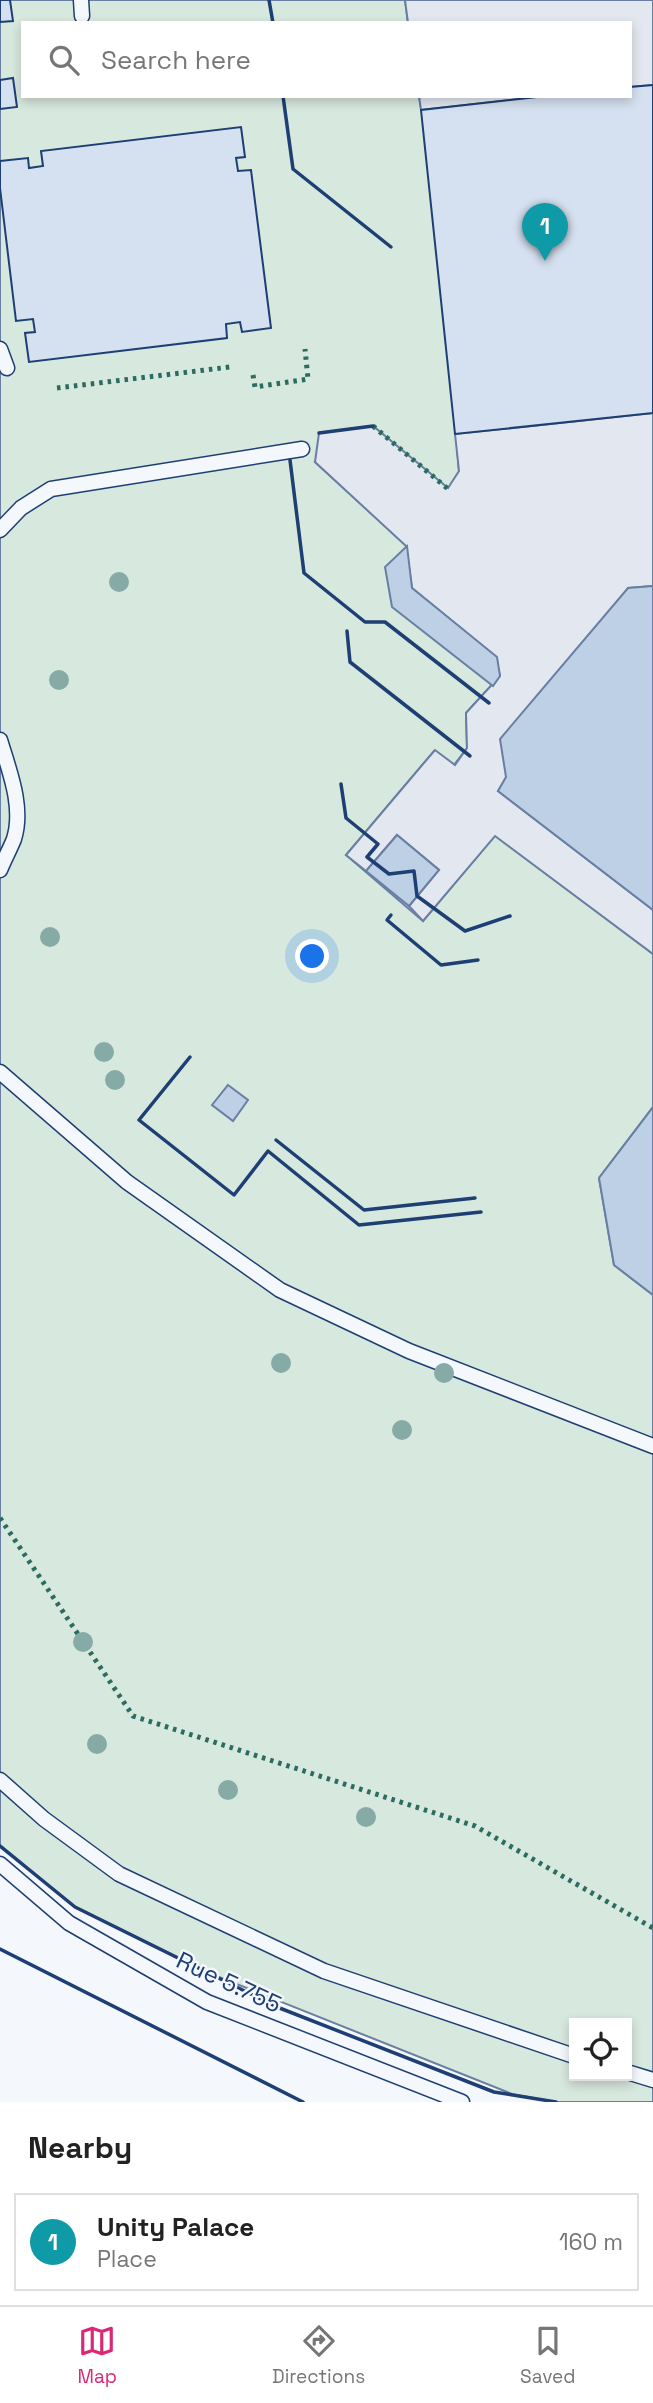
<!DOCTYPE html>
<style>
:root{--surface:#fff;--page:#f2f2f2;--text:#222;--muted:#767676;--line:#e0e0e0;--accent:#db2777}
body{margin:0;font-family:"Space Grotesk",sans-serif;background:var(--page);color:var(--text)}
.controls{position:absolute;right:21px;bottom:21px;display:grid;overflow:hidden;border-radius:0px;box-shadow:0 4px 10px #0003}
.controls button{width:63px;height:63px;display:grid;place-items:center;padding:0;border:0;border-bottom:2px solid var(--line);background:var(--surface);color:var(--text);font:35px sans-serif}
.you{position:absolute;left:313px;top:957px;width:24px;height:24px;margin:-18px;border:5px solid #fff;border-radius:50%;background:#1a73e8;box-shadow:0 0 0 10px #1a73e833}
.badge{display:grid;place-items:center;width:46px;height:46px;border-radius:50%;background:var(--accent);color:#fff;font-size:23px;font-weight:700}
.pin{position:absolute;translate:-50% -58px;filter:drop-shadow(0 2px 4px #0008)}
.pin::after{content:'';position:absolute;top:37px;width:24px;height:21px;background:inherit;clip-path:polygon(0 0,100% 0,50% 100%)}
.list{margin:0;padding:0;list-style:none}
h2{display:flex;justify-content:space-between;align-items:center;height:91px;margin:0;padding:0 28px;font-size:30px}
h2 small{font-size:23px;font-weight:400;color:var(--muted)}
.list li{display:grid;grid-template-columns:46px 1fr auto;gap:21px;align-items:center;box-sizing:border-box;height:98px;margin:0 14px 14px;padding:0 14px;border:2px solid var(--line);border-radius:0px}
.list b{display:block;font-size:26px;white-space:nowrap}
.list p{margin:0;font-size:23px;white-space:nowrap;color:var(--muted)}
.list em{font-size:23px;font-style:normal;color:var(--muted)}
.icon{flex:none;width:38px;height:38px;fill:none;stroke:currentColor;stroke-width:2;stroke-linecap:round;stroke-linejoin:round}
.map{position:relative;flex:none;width:653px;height:2102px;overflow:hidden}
.search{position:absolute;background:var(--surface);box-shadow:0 4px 10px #0003;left:21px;right:21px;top:21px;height:77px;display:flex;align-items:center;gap:18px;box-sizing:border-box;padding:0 24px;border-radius:0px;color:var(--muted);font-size:26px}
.sheet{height:203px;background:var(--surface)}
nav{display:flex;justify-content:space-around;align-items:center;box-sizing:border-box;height:98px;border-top:2px solid var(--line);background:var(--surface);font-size:19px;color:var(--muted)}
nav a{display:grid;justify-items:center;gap:4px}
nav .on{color:var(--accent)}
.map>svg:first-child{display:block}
.green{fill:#d7e8df;stroke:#687fa3;stroke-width:2;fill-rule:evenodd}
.parking{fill:#e3e8f0;stroke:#687fa3;stroke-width:2}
.water{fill:#bed0e5;stroke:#687fa3;stroke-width:2}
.building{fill:#d5e0f0;stroke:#1d3f73;stroke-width:2}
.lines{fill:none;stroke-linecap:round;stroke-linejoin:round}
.service-casing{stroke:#1d3f73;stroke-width:17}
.service{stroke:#f4f7fb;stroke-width:14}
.hedge{stroke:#2c6c60;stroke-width:5;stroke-dasharray:3.5 5;stroke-linecap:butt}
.wall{stroke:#1d3f73;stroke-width:3.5}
.tree{fill:#86aba6}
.labels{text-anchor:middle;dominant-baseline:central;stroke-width:5;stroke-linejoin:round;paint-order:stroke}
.street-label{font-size:24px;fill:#1d3f73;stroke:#f4f7fb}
</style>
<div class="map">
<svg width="653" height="2102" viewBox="0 0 653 2102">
<rect width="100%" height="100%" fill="#f4f7fb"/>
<!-- green -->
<path class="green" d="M0,0H405L408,23H23V96H419L421,109L546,96H630V87L653,85V413L456,434L459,472L448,489L373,426L315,462L407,546L500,676L466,713L467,748L454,765L434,751L346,855L423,921L495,835L653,954V1107L599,1178L614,1265L653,1295V2102H556L512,2094L214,1975L75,1907L0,1845ZM574,2023H627V2076H574Z"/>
<!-- parking -->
<g class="parking">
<polygon points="405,0 653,0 653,85 630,87 630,23 408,23"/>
<polygon points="419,96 546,96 421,110"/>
<polygon points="653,413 653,586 628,588 498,791 653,910 653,954 495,836 423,921 409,906 439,870 397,835 366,871 346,855 435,750 455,765 467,748 466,713 500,676 496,657 412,588 406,546 315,462 319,433 373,426 448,488 459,471 455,434"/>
</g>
<!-- water -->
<g class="water">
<polygon points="407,546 412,588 497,657 500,676 493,686 392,607 385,567"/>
<polygon points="653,586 653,910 498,791 506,777 500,739 628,588"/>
<polygon points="397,835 439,870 409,906 366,871"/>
<polygon points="228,1085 248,1100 233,1121 212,1105"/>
<polygon points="653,1107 653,1295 614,1265 599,1178"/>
</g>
<!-- building -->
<g class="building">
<polygon points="0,0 10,0 13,21 0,22"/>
<polygon points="13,78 17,107 0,109 0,80"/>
<polygon points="653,85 653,413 455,434 421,110 546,96 630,96 630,87"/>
<polygon points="241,127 245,157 236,158 238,171 251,170 271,328 242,332 240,322 226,324 227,338 29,362 25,333 35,332 33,319 16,321 0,188 0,161 28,158 29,168 43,166 41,151"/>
</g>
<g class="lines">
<!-- service casing -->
<g class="service-casing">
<g id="service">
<polyline points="81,0 82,16"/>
<polyline points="0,349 7,368"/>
<polyline points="0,530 21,508 51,489 302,449"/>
<path d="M0,740C9,770 24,807 14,839C10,849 4,860 0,870"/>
<polyline points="0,1072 127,1182 280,1290 409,1351 653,1446"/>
<polyline points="0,1780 44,1819 119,1874 324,1971 574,2056"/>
<polyline points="0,1864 69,1923 207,2002 462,2102"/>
<polyline points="627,2072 653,2080"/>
</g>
</g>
<!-- service -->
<use href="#service" class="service"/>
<!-- hedge -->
<g class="hedge">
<polyline points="253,375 255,387 308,379 305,349"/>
<polyline points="57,388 230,367"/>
<polyline points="373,426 448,489"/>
<polyline points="0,1518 133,1716 475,1826 653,1928"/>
</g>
<!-- wall -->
<g class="wall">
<polyline points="269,0 273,23"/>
<polyline points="283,96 293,169 391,247"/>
<polyline points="319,433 373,426"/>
<polyline points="290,460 304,573 365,622 385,622 489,703"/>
<polyline points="347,631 350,662 470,756"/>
<polyline points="341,784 346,818 378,844 367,857 389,874 414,871 417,896 465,931 510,916"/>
<polyline points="391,915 387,920 441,965 478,960"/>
<polyline points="190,1057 139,1120 234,1195 268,1151 359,1225 481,1212"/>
<polyline points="276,1140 364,1210 475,1198"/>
<polyline points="0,1846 75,1907 277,2007 494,2092 556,2102"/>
<polyline points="0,1949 303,2102"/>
</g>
</g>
<!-- trees -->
<g class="tree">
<circle cx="119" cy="582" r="10"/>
<circle cx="59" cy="680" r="10"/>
<circle cx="50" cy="937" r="10"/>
<circle cx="104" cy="1052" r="10"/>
<circle cx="115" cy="1080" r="10"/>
<circle cx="281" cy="1363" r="10"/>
<circle cx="444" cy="1373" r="10"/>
<circle cx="402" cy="1430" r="10"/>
<circle cx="83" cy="1642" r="10"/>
<circle cx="97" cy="1744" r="10"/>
<circle cx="228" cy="1790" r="10"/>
<circle cx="366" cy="1817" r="10"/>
</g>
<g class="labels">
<!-- street labels -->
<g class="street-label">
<text transform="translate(229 1982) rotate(25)">Rue 5.755</text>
</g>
</g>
</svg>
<div class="controls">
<button><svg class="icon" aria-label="locate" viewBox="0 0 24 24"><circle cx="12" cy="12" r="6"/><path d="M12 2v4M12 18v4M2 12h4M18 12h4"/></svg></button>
</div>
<div class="you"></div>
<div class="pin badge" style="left:545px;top:261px;background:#0f9aa8">1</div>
<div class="search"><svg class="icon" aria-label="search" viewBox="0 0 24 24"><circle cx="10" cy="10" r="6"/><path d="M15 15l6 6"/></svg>Search here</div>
</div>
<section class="sheet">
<h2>Nearby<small></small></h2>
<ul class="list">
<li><span class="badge" style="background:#0f9aa8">1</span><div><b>Unity Palace</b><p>Place</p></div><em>160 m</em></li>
</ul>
</section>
<nav>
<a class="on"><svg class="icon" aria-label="map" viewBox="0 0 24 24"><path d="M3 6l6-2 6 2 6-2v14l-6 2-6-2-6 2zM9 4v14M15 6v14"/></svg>Map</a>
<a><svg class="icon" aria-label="directions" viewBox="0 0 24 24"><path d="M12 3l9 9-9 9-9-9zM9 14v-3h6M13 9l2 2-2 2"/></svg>Directions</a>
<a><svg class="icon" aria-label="saved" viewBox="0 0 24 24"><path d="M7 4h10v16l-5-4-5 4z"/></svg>Saved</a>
</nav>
